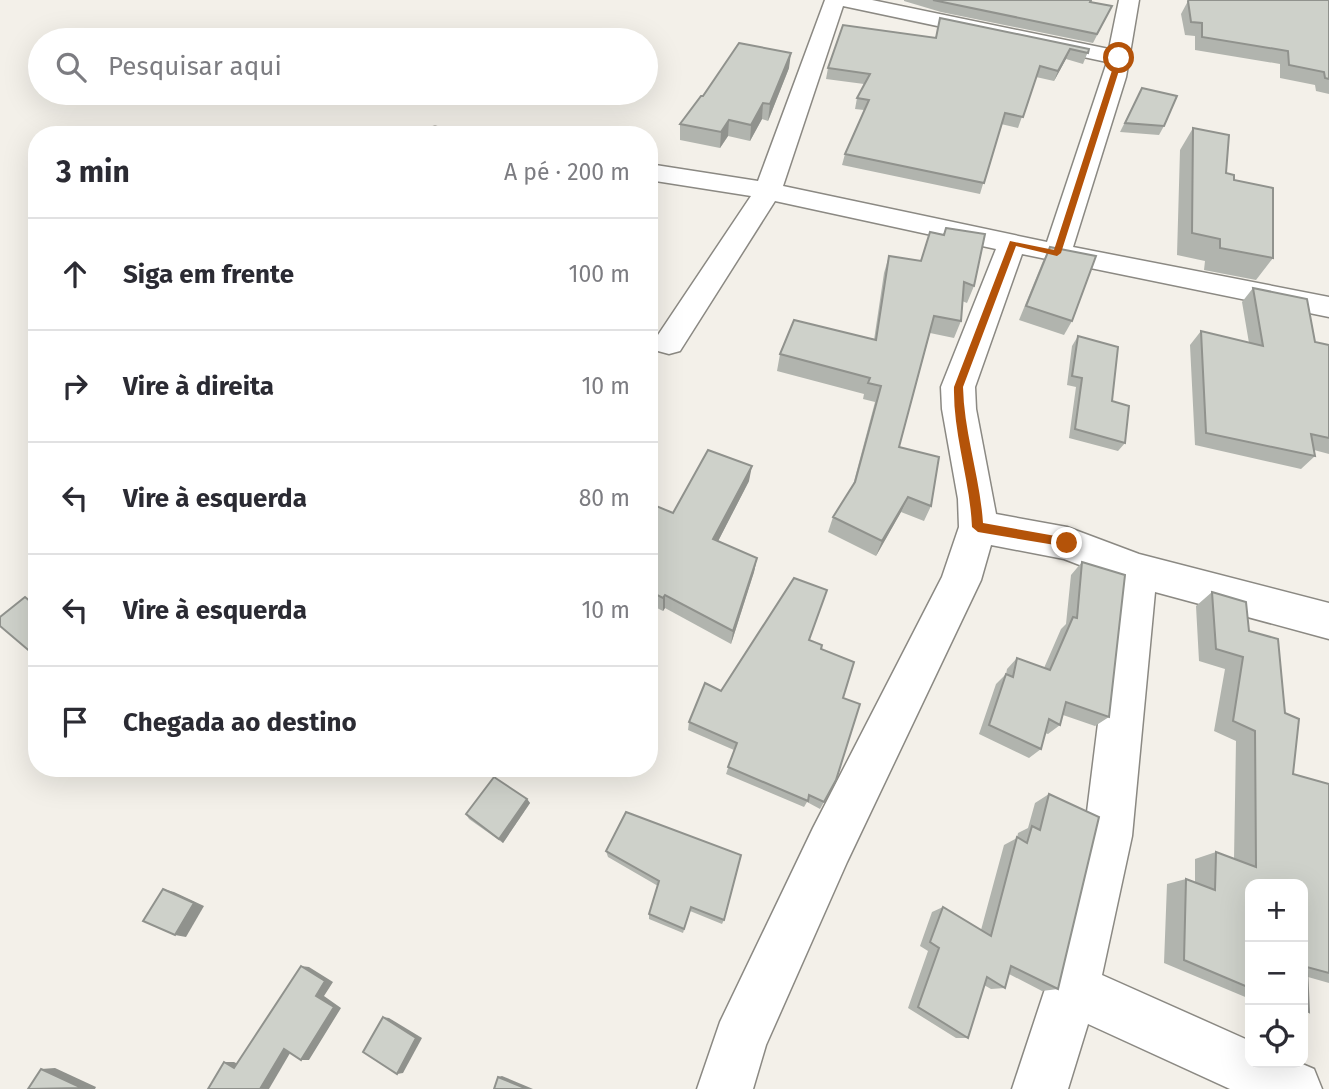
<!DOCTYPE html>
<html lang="pt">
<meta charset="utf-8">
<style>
:root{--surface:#fff;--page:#f2f2f3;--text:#2b2b33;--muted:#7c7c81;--line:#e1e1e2}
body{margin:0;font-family:"Fira Sans",sans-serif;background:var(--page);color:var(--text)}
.controls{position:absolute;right:21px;bottom:21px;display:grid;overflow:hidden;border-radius:14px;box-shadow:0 7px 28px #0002}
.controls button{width:63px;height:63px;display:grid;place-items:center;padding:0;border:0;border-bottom:2px solid var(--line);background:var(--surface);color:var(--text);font:35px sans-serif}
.stop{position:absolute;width:21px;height:21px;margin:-16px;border:5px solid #b45309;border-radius:50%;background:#fff}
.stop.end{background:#b45309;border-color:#fff;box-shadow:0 2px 7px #0008}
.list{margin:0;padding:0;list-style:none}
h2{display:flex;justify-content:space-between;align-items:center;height:91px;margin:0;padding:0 28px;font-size:30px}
h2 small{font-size:23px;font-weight:400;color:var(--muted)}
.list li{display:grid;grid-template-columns:46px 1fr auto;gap:21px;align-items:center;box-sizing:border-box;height:112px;padding:0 28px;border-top:2px solid var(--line)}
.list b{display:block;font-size:26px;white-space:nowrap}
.list em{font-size:23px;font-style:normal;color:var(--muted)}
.icon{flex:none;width:38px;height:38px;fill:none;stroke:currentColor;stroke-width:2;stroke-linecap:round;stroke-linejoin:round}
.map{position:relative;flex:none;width:1329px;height:1089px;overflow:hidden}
.search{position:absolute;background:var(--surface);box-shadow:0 7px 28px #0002;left:28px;top:28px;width:630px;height:77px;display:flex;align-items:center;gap:18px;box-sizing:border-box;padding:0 24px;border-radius:38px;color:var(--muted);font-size:26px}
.panel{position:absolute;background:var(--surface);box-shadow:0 7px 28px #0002;left:28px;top:126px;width:630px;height:651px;border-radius:28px}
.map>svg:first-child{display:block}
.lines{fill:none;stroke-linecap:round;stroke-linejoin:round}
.minor-casing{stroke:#8b8983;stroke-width:3}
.minor{fill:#fff;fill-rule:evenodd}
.wall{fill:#b1b4ae}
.shaded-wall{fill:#90928d}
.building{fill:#ced1ca;stroke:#90928d;stroke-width:2}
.route{fill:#b45309}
</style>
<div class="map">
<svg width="1329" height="1089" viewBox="0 0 1329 1089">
<rect width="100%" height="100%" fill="#f3f0e9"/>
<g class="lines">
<!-- minor casing -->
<g class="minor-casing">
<g id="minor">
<path d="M825,0H872L1109,49L1119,0H1139L1126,77L1073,247L1329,297V317L1022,254L975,387L976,409L996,514L1067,527L1139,554L1329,603V639L1155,592L1132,836L1102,975L1250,1041V1063H1300L1314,1069L1322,1089H1230L1088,1024L1068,1089H1012L1045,989L1084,836L1116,579L1064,559L991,545L981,580L847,862L766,1045L753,1089H697L720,1022L813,828L942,577L959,527L958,499L942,409L941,387L996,249L775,201L680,351L669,354L658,351L653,343L658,335L751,196L649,180V164L758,181ZM843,6L1107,62L1047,242L783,186Z"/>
<polygon points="435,127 444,129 448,135 423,134 426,129"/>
</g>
</g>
<!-- minor -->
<use href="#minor" class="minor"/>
</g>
<!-- wall -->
<g class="wall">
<polygon points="904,0 1092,0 1091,2 1108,14 1093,43 941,12 904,1"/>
<polygon points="1329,0 1329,94 1316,91 1315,85 1280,78 1280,64 1195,50 1195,36 1185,35 1181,14 1188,1"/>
<polygon points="940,18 1089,49 1083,64 1066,59 1054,81 1036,77 1018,128 1001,124 980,194 842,165 845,154 864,110 855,109 857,98 864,84 826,79 828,68 936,38"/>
<polygon points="789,68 768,121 762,119 750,141 728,136 720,148 680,140 680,124 703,96"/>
<polygon points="1142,88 1164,126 1159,135 1120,132"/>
<polygon points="1193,128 1226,173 1234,180 1273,258 1256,280 1204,270 1205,261 1177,255 1180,150"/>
<polygon points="946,228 974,286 967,303 962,301 961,321 954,338 930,333 899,447 931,506 924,521 901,512 876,556 828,532 833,517 853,485 875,402 863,399 864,394 777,371 780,354 874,340 884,273 889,256 920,261 943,235"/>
<polygon points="1050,247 1072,321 1064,335 1019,320 1043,261"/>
<polygon points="1253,288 1315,342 1329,345 1329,454 1314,450 1315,456 1301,469 1195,445 1190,345 1201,331 1249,343 1242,302"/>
<polygon points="1078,336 1112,401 1125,443 1118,451 1069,438 1076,387 1067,385 1072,346"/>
<polygon points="749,481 718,541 757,558 754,572 731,644 665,608 663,611 649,604 649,503 673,513"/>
<polygon points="1082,562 1109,717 1095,726 1063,715 1060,725 1048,734 1045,733 1041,749 1029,758 979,734 996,684 1006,674 1007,669 1017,658 1044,668 1061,629 1066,624 1071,575"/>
<polygon points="1212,592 1249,631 1285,713 1293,774 1329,784 1329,983 1308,977 1309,1012 1303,1012 1303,884 1250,884 1250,999 1164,963 1167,884 1186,879 1195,882 1195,859 1216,852 1234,859 1236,741 1214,731 1225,669 1199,661 1196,606"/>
<polygon points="821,649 843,698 824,802 820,809 807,802 804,807 726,774 734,750 688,730 689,722 721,691"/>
<polygon points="1049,794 1058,989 1042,991 1009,974 1005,988 991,989 984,985 968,1038 956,1038 908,1008 928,951 920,946 932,912 943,907 981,930 1004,845 1017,838 1018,833 1028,828 1035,803"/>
<polygon points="527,799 530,803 503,843 469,819 466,814"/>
<polygon points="626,812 724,920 722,924 690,911 683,933 649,919 649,914 658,886 608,857 606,851"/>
</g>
<!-- shaded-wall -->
<g class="shaded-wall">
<polygon points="1070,49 1066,59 1054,81 1058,71"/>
<polygon points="791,53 789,68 768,121 770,104"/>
<polygon points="763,103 762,119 750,141 751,125"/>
<polygon points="729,120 728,136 720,148 721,132"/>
<polygon points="752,466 749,481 712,553 713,539"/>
<polygon points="908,497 901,512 876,556 882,541"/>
<polygon points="757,558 754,572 731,644 733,631"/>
<polygon points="665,595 665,608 663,611 663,598"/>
<polygon points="527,799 530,803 503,843 499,839"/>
<polygon points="163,889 174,892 204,906 186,937 175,935"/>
<polygon points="301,966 309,967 333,982 324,996 341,1008 309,1060 301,1060"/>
<polygon points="383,1017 389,1018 422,1038 403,1073 397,1074"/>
<polygon points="293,1048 269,1089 260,1089 284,1049"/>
<polygon points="224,1062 234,1062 244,1067 234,1068"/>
<polygon points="55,1068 96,1087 95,1089 82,1089 41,1069"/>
<polygon points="502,1076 533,1089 527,1089 498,1077"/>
</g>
<!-- building -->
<g class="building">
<polygon points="933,0 1091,0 1090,2 1112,6 1097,34"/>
<polygon points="1189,0 1329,0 1329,79 1325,78 1324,72 1289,65 1288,51 1202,37 1202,23 1191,22 1188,1"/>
<polygon points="940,18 1089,49 1088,53 1070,49 1058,71 1040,66 1023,117 1005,113 984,183 845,154 869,100 857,98 870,74 828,68 843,25 936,38"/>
<polygon points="739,43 791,53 770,104 763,103 751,125 729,120 721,132 680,124 701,96 703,96"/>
<polygon points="1142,88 1177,96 1164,126 1125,123"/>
<polygon points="1193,128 1229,135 1226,173 1234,175 1234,180 1273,188 1273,258 1220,248 1220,239 1192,233"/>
<polygon points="946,228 985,234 974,286 964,282 961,321 934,316 899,447 939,457 931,506 908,497 882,541 833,517 855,482 881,386 868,383 870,378 780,354 794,320 876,340 889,256 921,261 930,232 944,235"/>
<polygon points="1050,247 1096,256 1072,321 1026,306"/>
<polygon points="1253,288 1307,299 1315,342 1329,345 1329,438 1311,434 1315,456 1206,433 1201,331 1263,346"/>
<polygon points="1078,336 1118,347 1112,401 1129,406 1125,443 1075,429 1082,378 1072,376"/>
<polygon points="708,450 752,466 713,539 757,558 733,631 665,595 663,598 649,591 649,503 673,513"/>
<polygon points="1082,562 1125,575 1109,717 1066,702 1060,725 1049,719 1041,749 989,725 1006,674 1013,677 1017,658 1050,670 1073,617 1077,618"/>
<polygon points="794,578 827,590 809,640 822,645 821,649 854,662 843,698 860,704 836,780 824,802 809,795 808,801 728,767 737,743 689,722 705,683 721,691"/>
<polygon points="1212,592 1246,602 1249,631 1278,639 1285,713 1299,719 1293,774 1329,784 1329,973 1307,967 1309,1012 1303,1009 1303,884 1250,884 1250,988 1184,960 1186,879 1215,890 1216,852 1256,867 1255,731 1233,721 1243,657 1216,649"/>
<polygon points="25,597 37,607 37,651 33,654 0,626 0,617"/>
<polygon points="494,777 527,799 499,839 466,814"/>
<polygon points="1049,794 1099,817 1058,989 1011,966 1005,988 987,977 968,1038 918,1007 939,948 930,942 943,907 991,936 1017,837 1027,843 1032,826 1040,830"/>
<polygon points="626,812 741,855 724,920 691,907 684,929 649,914 659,881 606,851"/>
<polygon points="163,889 194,903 175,935 143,921"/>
<polygon points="301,966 325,981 316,996 334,1007 301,1060 284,1049 260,1089 208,1089 224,1062 234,1068"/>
<polygon points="383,1017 416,1038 397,1074 363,1052"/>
<polygon points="41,1069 82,1088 28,1089"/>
<polygon points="498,1077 527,1089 494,1089"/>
</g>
<!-- route -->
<path class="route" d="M1119,56L1123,58L1061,253L1057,256L1016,246L963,387C964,433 980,477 983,523L1067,538L1073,543L1067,547L978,532L972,527C970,480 953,434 954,387L1010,241L1054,250L1116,58Z"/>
</svg>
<div class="controls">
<button>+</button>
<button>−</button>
<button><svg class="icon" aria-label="locate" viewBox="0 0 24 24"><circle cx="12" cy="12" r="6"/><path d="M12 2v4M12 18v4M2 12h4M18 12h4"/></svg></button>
</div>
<div class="stop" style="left:1119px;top:58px"></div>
<div class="stop end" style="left:1067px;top:543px"></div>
<div class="search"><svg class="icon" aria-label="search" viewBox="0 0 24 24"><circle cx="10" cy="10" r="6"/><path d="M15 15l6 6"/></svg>Pesquisar aqui</div>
<section class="panel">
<h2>3 min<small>A pé · 200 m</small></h2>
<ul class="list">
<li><svg class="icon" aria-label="ahead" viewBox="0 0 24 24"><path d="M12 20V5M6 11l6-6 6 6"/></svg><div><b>Siga em frente</b></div><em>100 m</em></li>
<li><svg class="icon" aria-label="right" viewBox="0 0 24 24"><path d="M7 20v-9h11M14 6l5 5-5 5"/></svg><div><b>Vire à direita</b></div><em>10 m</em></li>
<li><svg class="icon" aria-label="left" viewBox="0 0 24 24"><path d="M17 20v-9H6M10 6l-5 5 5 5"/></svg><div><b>Vire à esquerda</b></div><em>80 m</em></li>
<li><svg class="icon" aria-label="left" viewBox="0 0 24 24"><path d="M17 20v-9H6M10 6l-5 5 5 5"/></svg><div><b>Vire à esquerda</b></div><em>10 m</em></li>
<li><svg class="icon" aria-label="arrive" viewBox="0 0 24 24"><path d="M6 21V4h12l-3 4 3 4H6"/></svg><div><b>Chegada ao destino</b></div></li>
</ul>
</section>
</div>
